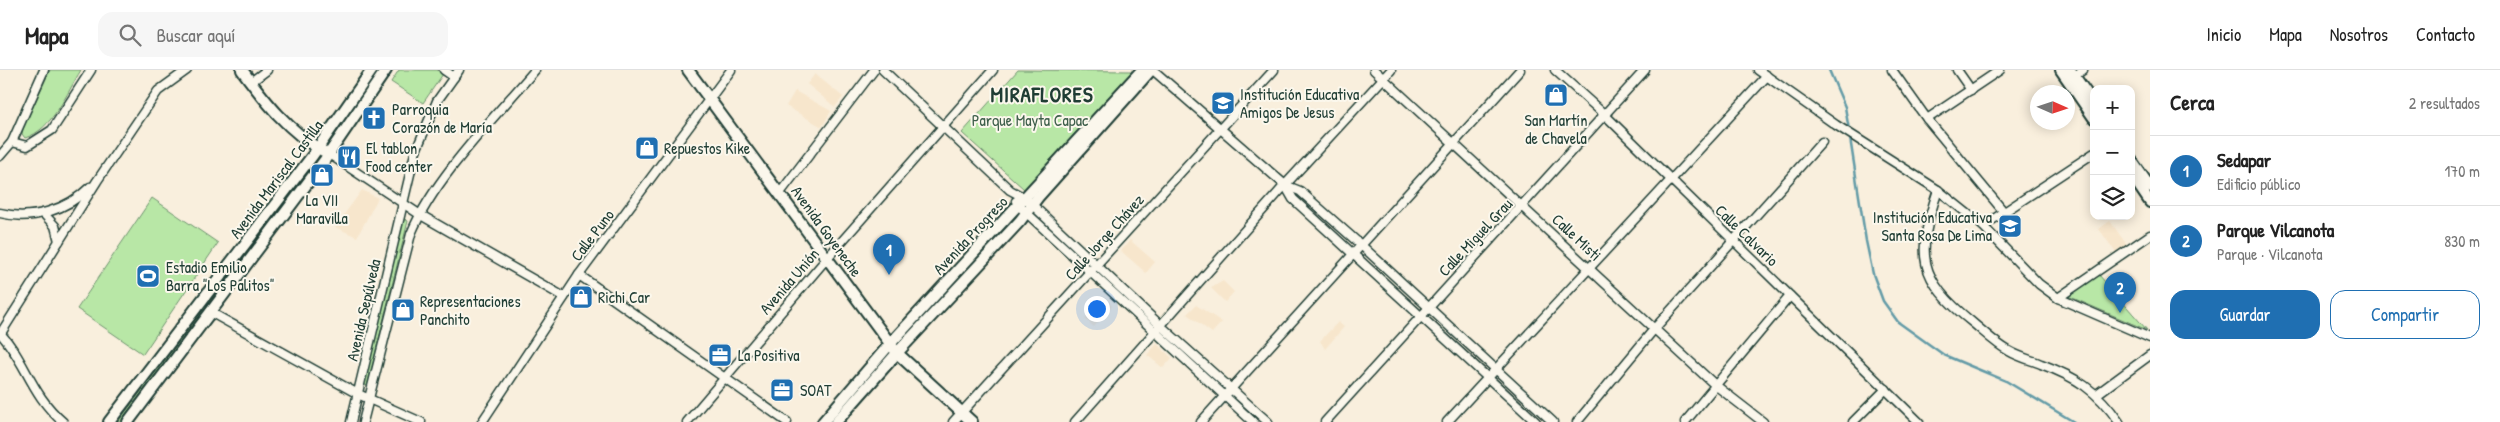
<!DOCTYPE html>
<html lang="es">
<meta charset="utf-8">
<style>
:root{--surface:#fff;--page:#f6f6f6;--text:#222;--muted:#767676;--line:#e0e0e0;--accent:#1f6fb2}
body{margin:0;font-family:"Patrick Hand",sans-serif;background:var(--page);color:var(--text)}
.controls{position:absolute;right:15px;top:15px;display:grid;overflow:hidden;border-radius:10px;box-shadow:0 2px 12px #0003}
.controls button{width:45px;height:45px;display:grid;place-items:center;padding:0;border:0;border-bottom:1px solid var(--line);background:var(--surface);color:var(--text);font:25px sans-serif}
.compass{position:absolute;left:2030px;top:15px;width:45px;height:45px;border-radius:50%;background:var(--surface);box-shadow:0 2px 12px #0003;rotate:93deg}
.you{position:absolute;left:1096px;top:238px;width:18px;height:18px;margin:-12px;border:4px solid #fff;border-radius:50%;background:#1a73e8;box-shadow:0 0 0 8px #1a73e833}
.badge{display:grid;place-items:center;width:32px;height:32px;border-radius:50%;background:var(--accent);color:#fff;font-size:16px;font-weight:700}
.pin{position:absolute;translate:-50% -41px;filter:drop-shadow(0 1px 2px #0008)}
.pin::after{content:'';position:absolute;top:26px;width:18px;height:15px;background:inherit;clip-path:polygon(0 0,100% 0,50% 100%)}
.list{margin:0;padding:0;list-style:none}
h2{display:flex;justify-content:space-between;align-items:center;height:65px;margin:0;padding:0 20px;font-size:21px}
h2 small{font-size:16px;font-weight:400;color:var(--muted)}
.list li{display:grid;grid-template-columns:32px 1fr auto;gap:15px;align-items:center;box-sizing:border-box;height:70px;padding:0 20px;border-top:1px solid var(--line)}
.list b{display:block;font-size:19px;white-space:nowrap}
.list p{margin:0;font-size:16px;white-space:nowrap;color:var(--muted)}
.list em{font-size:16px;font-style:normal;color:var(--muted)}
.actions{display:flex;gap:10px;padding:15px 20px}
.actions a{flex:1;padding:11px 0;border:1px solid var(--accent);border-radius:15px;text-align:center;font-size:18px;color:var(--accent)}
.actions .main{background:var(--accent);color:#fff}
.icon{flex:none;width:28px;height:28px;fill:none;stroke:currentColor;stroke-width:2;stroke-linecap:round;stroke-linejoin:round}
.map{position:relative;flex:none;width:2150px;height:352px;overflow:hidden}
header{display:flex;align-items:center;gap:30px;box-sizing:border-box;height:70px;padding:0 25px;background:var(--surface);border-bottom:1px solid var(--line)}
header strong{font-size:24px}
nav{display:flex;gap:28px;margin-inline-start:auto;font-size:18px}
.search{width:350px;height:45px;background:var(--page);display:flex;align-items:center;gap:12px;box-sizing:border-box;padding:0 18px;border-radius:15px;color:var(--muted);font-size:19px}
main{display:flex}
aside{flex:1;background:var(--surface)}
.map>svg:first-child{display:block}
.built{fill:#f7e6cc}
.grass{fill:url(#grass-tufts);stroke:#6c926d}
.park{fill:#b8e7a6;stroke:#6c926d}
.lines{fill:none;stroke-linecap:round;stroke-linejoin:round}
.stream{stroke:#649ba7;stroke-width:2.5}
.minor-casing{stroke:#1f3d34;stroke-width:11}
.major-casing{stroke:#1f3d34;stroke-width:14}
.minor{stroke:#fbf7ec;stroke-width:8}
.major{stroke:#fbf7ec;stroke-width:10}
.labels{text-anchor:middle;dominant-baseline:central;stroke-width:4;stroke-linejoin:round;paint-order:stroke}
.poi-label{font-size:16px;fill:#1f3d34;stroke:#fbf7ec;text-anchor:start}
.park-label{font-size:16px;fill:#3e5f4b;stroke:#fbf7ec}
.street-label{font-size:16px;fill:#1f3d34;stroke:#fbf7ec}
.district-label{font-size:21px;font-weight:bold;letter-spacing:1px;fill:#1f3d34;stroke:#fbf7ec}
</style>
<header>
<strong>Mapa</strong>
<div class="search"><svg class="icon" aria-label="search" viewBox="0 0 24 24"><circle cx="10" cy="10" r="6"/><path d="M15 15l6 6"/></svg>Buscar aquí</div>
<nav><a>Inicio</a><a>Mapa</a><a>Nosotros</a><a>Contacto</a></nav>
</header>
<main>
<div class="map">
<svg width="2150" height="352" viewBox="0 0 2150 352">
<defs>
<pattern id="grass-tufts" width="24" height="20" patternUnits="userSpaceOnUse" patternTransform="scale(1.25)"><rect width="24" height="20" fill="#b8e7a6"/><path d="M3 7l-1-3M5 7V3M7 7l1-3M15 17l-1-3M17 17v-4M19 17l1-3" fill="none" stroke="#9ec790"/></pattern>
</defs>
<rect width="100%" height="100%" fill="#f9efdd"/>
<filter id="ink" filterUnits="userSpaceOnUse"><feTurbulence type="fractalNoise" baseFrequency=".02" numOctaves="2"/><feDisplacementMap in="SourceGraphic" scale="10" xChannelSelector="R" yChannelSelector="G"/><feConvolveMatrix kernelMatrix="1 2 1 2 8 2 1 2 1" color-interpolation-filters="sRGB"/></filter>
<g filter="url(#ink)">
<!-- built -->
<g class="built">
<polygon points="815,4 843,27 835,37 807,14"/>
<polygon points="795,21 831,41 822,57 786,36"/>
<polygon points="362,120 378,128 357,167 335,157"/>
<polygon points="2110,151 2127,175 2116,183 2099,159"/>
<polygon points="1130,170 1155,192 1146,203 1121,181"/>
<polygon points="1223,211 1234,222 1225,232 1211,218"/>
<polygon points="1105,228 1112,236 1094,257 1085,249"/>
<polygon points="1196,235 1222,252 1212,263 1187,244"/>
<polygon points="1338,252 1344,257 1325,279 1320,271"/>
<polygon points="1157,274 1172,288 1163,298 1147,285"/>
</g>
<!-- grass -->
<g class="grass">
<polygon points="403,148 408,151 367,316 360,312"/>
<polygon points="249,179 252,182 122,352 118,352"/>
</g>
<!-- park -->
<g class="park">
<path d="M50,0H81C67,23 52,60 25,68L22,64L23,58Z"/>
<polygon points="399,0 437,0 443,4 423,33 391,12"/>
<polygon points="1018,0 1132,1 1024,119 962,63"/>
<polygon points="152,128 218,173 143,284 77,239"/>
<polygon points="2099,205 2147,260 2068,226"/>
</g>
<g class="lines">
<!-- stream -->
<g class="stream">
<polyline points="1829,0 1845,37 1849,60"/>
<polyline points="1850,68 1866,171 1873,204 1883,231 1898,252 1944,285 2006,311 2074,352"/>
</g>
<!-- minor casing -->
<g class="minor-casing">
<g id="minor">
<polyline points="444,0 454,7"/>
<polyline points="883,0 1010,120 1025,128 1161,256 1268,352"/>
<polyline points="1153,0 1285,115 1293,129 1536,352"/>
<polyline points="1374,0 1714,314 1763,352"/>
<polyline points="1555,0 1605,45 1919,352"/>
<polyline points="1758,0 1836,55 1938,120 1983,156 2039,214 2058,228 2150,268"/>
<polyline points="1892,0 1927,49 2004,142"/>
<polyline points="1957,0 1971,20"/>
<polyline points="2070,9 2083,0"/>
<polyline points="251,12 267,0"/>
<polyline points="1927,49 2000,0"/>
<polyline points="12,72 27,76 52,60 91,0"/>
<polyline points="329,84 419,144 564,227"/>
<polyline points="0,86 12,72 44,0"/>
<polyline points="1285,115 1300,121 1361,175 1553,352"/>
<path d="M1938,120C1916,185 1917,208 1973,253C1984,262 1996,274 2009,281C2019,287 2031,290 2041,294C2076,307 2097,320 2119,352"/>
<polyline points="780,123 874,0"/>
<polyline points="1016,131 1018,135 1253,352"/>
<path d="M0,143C32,151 67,140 90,117"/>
<polyline points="43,143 55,156 59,171"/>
<polyline points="1983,156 2094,83"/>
<polyline points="579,205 787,352"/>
<polyline points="2058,228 2150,165"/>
<polyline points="210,242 358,324 421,352"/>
<path d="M0,263C26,291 31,325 63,352"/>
<polyline points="1,263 97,111 158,21 187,0"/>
<polyline points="2097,324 2150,285"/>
<polyline points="351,352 415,83 437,31 459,0"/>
<path d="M363,352L411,164C434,108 495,47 535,0"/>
<polyline points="482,352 579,205 731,0"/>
<polyline points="687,352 828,187 993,0"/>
<polyline points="953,352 1274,0"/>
<polyline points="1075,352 1285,115 1391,0"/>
<polyline points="1201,352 1520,0"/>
<polyline points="1325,352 1645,0"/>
<polyline points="1447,352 1767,6"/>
<polyline points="1577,352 1655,258 1822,72"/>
<polyline points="1685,352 1790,226"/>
<polyline points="1853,352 1886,319"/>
</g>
</g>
<!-- major casing -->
<g class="major-casing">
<g id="major">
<path d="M242,0C265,31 289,62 323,81"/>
<polyline points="688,0 897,283 972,352"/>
<polyline points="2061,0 2094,48"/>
<polyline points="2070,0 2094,34"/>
<polyline points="2131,90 2150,117"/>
<polyline points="2131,104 2150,132"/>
<polyline points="109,352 313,85 372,0"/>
<polyline points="128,352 324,91 386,0"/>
<polyline points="823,352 890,274 1142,0"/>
<polyline points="836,352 897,283 1020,151 1038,127 1151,0"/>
</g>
</g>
<!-- minor -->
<use href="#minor" class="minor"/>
<!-- major -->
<use href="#major" class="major"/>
</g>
</g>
<!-- icons -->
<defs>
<g id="shop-square" transform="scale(1.25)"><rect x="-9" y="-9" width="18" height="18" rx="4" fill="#1f6fb2" stroke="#fbf7ec"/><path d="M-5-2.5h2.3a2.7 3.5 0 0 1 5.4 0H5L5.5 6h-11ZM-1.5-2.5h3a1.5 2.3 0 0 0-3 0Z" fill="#fff"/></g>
<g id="school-square" transform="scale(1.25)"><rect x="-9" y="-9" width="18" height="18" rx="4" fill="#1f6fb2" stroke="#fbf7ec"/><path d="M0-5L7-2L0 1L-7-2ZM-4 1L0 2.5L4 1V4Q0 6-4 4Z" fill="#fff"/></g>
<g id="church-square" transform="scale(1.25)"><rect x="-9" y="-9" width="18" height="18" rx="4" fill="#1f6fb2" stroke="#fbf7ec"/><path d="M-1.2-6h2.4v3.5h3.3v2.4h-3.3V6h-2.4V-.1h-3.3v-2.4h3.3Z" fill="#fff"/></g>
<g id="restaurant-square" transform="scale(1.25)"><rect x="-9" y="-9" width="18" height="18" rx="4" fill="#1f6fb2" stroke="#fbf7ec"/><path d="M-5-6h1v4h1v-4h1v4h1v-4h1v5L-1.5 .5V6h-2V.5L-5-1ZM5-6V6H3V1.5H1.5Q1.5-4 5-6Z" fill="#fff"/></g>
<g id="stadium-square" transform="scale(1.25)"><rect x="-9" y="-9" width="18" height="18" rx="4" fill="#1f6fb2" stroke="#fbf7ec"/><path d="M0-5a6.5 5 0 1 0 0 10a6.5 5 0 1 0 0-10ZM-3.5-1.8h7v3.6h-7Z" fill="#fff"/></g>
<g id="office-square" transform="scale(1.25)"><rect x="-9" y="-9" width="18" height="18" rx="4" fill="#1f6fb2" stroke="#fbf7ec"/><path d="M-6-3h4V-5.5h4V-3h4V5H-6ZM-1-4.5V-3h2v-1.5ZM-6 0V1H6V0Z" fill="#fff"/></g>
</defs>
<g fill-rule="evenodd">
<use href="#shop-square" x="1556" y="25"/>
<use href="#school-square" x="1223" y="33"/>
<use href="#church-square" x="374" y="48"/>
<use href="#shop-square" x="647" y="78"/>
<use href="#restaurant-square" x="349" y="87"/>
<use href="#shop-square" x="322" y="105"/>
<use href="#school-square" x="2010" y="156"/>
<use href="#stadium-square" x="148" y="206"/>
<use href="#shop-square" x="581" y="227"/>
<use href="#shop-square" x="403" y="240"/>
<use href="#office-square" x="720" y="285"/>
<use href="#office-square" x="782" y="320"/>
</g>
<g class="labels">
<!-- poi labels -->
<g class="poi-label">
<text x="1240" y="24">Institución Educativa<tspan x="1240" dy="18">Amigos De Jesus</tspan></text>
<text x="392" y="39">Parroquia<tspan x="392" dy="18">Corazón de María</tspan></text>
<text x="1556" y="50" text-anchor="middle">San Martín<tspan x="1556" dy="18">de Chavela</tspan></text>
<text x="366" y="78">El tablon<tspan x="366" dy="18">Food center</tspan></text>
<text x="664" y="78">Repuestos Kike</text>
<text x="322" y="130" text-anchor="middle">La VII<tspan x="322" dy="18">Maravilla</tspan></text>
<text x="1992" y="147" text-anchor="end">Institución Educativa<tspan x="1992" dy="18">Santa Rosa De Lima</tspan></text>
<text x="166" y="197">Estadio Emilio<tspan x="166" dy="18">Barra "Los Palitos"</tspan></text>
<text x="598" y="227">Richi Car</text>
<text x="420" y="231">Representaciones<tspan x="420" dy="18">Panchito</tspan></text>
<text x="738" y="285">La Positiva</text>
<text x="800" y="320">SOAT</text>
</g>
<!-- park labels -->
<g class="park-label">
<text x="1030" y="50">Parque Mayta Capac</text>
</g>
<!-- street labels -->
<g class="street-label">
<text transform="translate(276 109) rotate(-53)">Avenida Mariscal Castilla</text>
<text transform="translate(827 161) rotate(54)">Avenida Goyeneche</text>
<text transform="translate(592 165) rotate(-53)">Calle Puno</text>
<text transform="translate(970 165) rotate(-47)">Avenida Progreso</text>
<text transform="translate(1747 165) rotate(44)">Calle Calvario</text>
<text transform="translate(1104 167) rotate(-48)">Calle Jorge Chávez</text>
<text transform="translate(1475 167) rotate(-47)">Calle Miguel Grau</text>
<text transform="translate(1577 167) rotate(43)">Calle Misti</text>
<text transform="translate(789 211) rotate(-49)">Avenida Unión</text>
<text transform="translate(363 240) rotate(-77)">Avenida Sepúlveda</text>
</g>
<!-- district labels -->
<g class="district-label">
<text x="1042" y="24">MIRAFLORES</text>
</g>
</g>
</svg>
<div class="controls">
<button>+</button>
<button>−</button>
<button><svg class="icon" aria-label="layers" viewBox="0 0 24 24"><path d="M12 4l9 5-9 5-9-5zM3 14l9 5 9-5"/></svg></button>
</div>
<svg class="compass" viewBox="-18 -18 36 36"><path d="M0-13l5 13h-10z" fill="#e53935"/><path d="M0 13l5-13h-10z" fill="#767676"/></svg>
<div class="you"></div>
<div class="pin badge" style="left:889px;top:205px">1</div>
<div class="pin badge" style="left:2120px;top:243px">2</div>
</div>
<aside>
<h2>Cerca<small>2 resultados</small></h2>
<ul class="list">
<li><span class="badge">1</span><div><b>Sedapar</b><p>Edificio público</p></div><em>170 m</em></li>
<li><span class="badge">2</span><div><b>Parque Vilcanota</b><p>Parque · Vilcanota</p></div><em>830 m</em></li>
</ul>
<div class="actions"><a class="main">Guardar</a><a>Compartir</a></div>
</aside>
</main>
